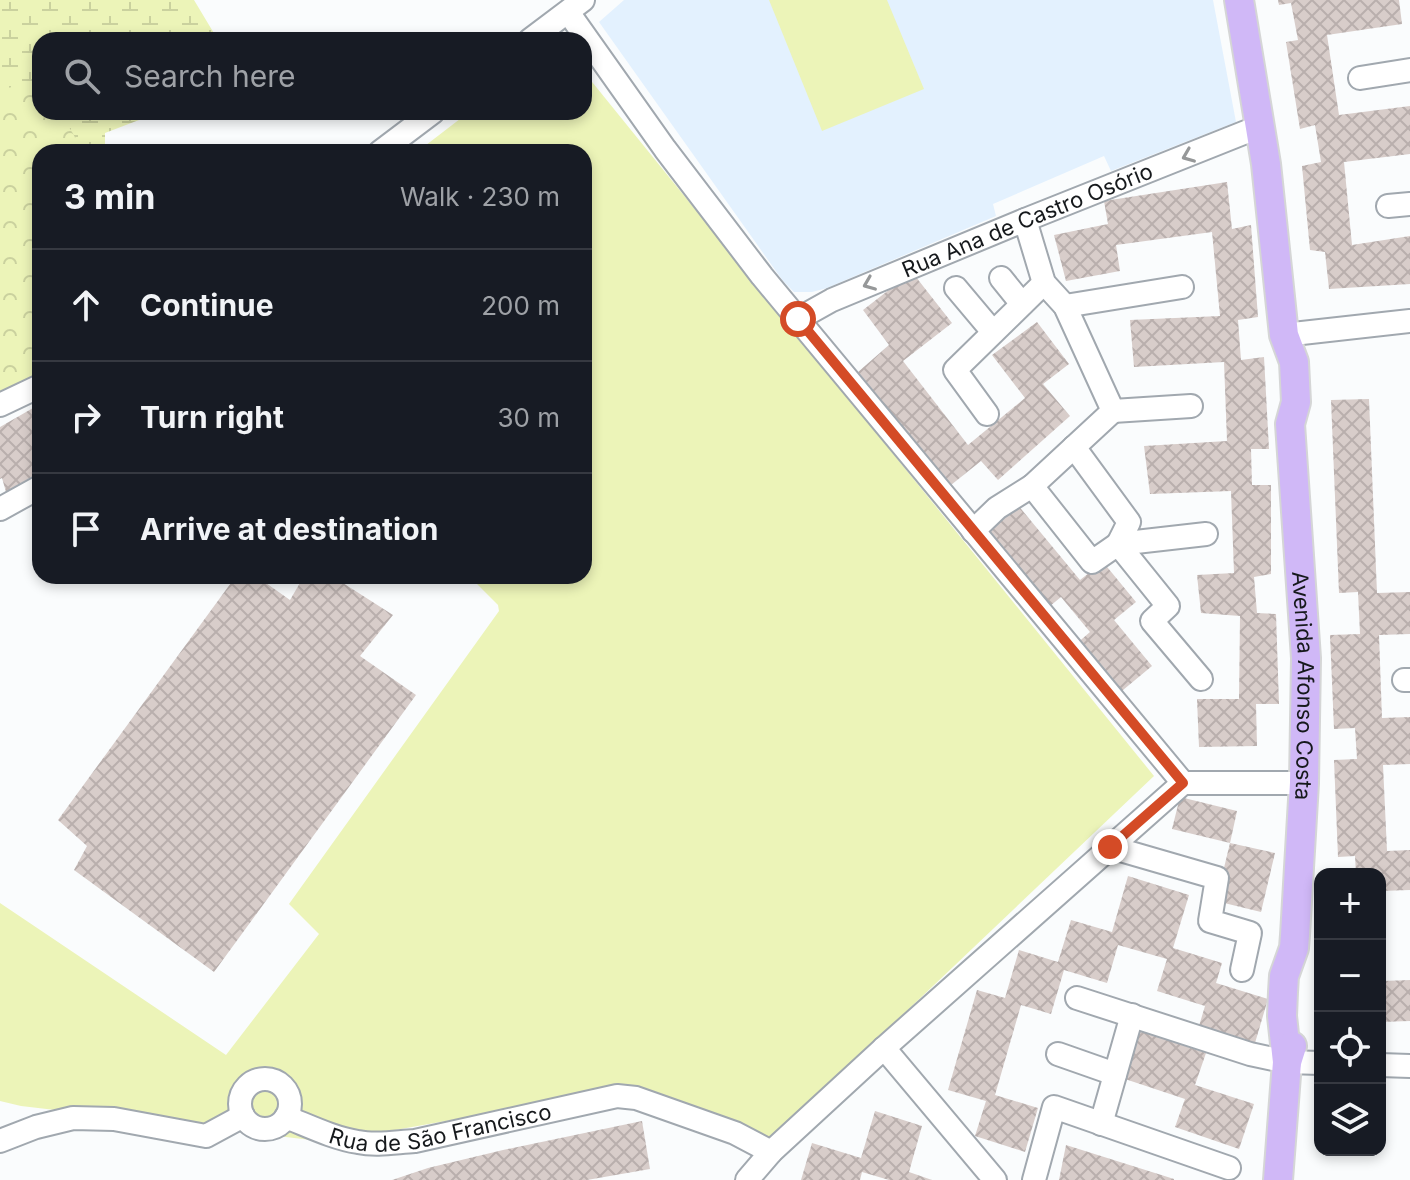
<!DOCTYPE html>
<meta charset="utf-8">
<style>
:root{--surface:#171b24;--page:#20242c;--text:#f1f3f6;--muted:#9ea1a6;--line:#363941}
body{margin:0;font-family:Inter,sans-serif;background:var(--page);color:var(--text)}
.controls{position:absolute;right:24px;bottom:24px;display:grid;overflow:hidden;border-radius:16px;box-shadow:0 4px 12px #0003}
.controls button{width:72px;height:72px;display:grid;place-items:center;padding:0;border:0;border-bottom:2px solid var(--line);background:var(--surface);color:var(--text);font:40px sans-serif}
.stop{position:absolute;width:24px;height:24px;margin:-18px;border:6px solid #d44b26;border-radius:50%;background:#fff}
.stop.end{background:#d44b26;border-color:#fff;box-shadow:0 2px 8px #0008}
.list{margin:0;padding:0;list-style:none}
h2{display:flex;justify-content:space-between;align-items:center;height:104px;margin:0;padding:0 32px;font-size:34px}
h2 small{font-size:26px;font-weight:400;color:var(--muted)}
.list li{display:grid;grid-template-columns:52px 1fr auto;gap:24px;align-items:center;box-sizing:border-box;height:112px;padding:0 32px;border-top:2px solid var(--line)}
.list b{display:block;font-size:30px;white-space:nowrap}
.list em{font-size:26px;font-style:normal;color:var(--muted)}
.icon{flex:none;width:44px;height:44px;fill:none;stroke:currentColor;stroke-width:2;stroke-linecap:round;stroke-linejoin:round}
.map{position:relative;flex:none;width:1410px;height:1180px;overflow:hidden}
.search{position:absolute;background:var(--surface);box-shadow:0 4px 12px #0003;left:32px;top:32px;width:560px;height:88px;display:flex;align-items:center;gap:20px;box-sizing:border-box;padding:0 28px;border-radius:24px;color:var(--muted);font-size:30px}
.panel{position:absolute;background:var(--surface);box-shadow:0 4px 12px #0003;left:32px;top:144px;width:560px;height:440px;border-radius:24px}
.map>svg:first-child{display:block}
.built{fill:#e3f1fe}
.grass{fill:#ecf4b8}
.wetland{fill:url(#wetland-marsh)}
.park{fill:url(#park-crowns)}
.building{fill:url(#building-cross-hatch)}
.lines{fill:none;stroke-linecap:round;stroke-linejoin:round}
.minor-casing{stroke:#a1a8af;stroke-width:26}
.major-casing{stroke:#d5d6d6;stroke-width:32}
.minor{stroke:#fff;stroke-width:22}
.major{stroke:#d0b8f7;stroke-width:28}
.oneway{stroke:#969899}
.route{stroke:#d44b26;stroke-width:10}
.labels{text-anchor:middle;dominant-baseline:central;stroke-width:8;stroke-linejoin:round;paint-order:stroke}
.street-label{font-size:22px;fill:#16191c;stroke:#fff}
</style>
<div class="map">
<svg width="1410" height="1180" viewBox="0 0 1410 1180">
<defs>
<pattern id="wetland-marsh" width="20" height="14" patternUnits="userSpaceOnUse" patternTransform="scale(2)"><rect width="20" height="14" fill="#ecf4b8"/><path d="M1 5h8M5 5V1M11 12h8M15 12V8" fill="none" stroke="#cad19e"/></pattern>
<pattern id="park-crowns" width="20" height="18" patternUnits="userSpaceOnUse" patternTransform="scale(2)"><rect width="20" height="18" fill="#ecf4b8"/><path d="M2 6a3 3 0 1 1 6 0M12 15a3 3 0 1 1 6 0" fill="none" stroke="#cad19e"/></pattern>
<pattern id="building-cross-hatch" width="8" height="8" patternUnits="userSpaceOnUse" patternTransform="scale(2)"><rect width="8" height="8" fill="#d8cdca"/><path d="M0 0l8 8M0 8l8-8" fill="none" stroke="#b9afad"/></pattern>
</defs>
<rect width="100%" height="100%" fill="#fafcfd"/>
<!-- built -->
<polygon class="built" points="624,0 1213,0 1236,122 1111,171 1104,156 993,204 996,216 827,288 812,292 794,292 783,281 599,22"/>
<!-- grass -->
<g class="grass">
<polygon points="769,0 887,0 924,89 822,131"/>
<polygon points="584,72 1154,776 773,1138 613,1091 328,1142 21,1106 0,1101 0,903 226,1055 319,934 289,904 499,611 498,605 469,576 584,576 584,152 417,152 469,112 584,112"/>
</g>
<!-- wetland -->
<polygon class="wetland" points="0,0 194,0 218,40 40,40 40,112 160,112 105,133 105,152 40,152 0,175"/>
<!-- park -->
<polygon class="park" points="40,80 40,112 60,112 84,152 40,152 40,376 0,395 0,90"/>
<!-- building -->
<g class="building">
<polygon points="1278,0 1399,0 1402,24 1327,35 1339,115 1410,106 1410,154 1344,162 1352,245 1410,236 1410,284 1329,289 1325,252 1310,250 1302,166 1321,162 1315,125 1300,129 1286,42 1298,40 1291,3 1279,5"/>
<polygon points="1227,182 1232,229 1251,225 1258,317 1238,320 1241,360 1264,357 1269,449 1251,449 1252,485 1271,485 1271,574 1254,577 1257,613 1276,614 1279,704 1256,704 1257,746 1199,747 1197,699 1239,699 1240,616 1201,613 1197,575 1234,573 1231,491 1150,494 1144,446 1227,441 1224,362 1134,367 1130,320 1220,316 1212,232 1116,245 1120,271 1066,281 1054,235 1108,224 1104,201"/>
<polygon points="912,272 952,323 903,361 968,445 1025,398 992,355 1037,322 1069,364 1043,384 1070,416 998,480 981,461 951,485 858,372 889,345 863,310"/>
<polygon points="1369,399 1377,593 1410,592 1410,634 1379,635 1382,718 1410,717 1410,764 1383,765 1387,851 1410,850 1410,890 1380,891 1380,874 1356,874 1355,856 1338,857 1334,760 1357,759 1355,728 1334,729 1330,635 1360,634 1358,592 1339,593 1331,400"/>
<polygon points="40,404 40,472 6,492 2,478 0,479 0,427"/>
<polygon points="1017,504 1080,580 1103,562 1136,602 1114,620 1152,666 1117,695 1075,645 1090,632 1061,597 1044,611 981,534"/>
<polygon points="236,576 256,576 290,600 304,576 332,576 393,615 360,656 416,695 214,972 74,870 87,846 58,820"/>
<polygon points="1180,797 1237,811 1230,843 1172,829"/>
<polygon points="1230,843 1275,853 1261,912 1216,901"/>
<polygon points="1128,876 1189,895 1173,948 1222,963 1216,983 1268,999 1255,1043 1199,1026 1205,1006 1157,991 1167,959 1118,945 1107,983 1064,970 1051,1014 1021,1005 995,1095 1038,1108 1025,1152 975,1136 986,1101 948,1090 977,990 1005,998 1019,950 1058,962 1071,920 1112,932"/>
<polygon points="1380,973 1383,973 1383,981 1410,980 1410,1021 1380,1022"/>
<polygon points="1140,1031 1206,1053 1195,1085 1254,1104 1239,1149 1175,1127 1185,1099 1125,1079"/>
<polygon points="875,1111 922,1126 909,1172 932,1180 889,1180 862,1172 860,1180 801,1180 812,1143 861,1158"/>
<polygon points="642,1121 650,1169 587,1180 392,1180 428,1168 503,1150"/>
<polygon points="1066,1145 1174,1179 1174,1180 1059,1180"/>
</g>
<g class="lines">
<!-- minor casing -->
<g class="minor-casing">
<g id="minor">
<polyline points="568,12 665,149 762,276 1183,783"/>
<polyline points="530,40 583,0"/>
<polyline points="1360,78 1410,70"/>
<polyline points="380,152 433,112"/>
<polyline points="1388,206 1410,204"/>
<polyline points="1025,220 1044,283 1065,306 1113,411 1032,486 1092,562 1118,544 1168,606 1152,621 1201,679"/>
<polyline points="1001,278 1022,304"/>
<polyline points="956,288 993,332"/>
<polyline points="1065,306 1182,287"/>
<path id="s1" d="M798,319L832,300L1025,220L1261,126"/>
<polyline points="1284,335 1410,321"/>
<polyline points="0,405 40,386"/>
<polyline points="1113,411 1191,406"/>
<polyline points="987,414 955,370 1044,283"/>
<polyline points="1074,447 1129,522 1118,544 1206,534"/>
<polyline points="0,509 40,487"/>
<polyline points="973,531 997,508 1032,486"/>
<polyline points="1404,680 1410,680"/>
<polyline points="1110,847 1217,878 1210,921 1250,933 1242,970"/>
<polyline points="1077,998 1250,1054 1287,1062 1320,1063"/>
<polyline points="884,1048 995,1180"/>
<polyline points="1058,1054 1115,1074"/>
<polyline points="1380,1065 1410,1066"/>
<circle cx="265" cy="1104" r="25"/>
<path id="s2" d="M286,1117C309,1126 333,1138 358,1142C377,1146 396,1142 415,1141L617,1096L636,1098L735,1133L771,1152"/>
<polyline points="1101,1124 1132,1015"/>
<polyline points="0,1141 36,1127 73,1118 114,1119 206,1136 243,1116"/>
<polyline points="747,1180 771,1152 884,1048 1183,783 1304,783"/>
<polyline points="1034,1180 1054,1107 1229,1168"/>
</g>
</g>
<!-- major casing -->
<g class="major-casing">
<g id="major">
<path id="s3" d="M1239,0L1266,164L1284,335L1294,362L1296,402L1290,424L1306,658L1304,783L1295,935L1294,948L1284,976L1283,992L1282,1016L1287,1062"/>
<polyline points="1278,1180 1287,1062 1292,1046"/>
</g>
</g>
<!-- minor -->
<use href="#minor" class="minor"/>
<!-- major -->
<use href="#major" class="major"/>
</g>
<!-- one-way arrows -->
<defs><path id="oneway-chevron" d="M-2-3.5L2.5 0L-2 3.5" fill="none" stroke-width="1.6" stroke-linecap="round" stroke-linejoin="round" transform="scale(2)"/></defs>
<g class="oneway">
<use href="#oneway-chevron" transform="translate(1188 156) rotate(158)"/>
<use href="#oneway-chevron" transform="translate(869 284) rotate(158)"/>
</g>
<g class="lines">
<!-- route -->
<polyline class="route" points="798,319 1183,783 1110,847"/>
</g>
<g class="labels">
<!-- street labels -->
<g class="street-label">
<text stroke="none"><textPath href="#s1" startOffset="250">Rua Ana de Castro Osório</textPath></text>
<text stroke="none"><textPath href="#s3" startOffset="692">Avenida Afonso Costa</textPath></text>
<text stroke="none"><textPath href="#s2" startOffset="160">Rua de São Francisco</textPath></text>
</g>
</g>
</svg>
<div class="controls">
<button>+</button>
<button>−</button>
<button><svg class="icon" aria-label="locate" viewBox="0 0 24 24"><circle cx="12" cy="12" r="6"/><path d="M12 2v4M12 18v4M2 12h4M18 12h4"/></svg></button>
<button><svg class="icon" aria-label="layers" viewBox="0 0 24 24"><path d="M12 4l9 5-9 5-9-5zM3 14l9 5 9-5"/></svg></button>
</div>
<div class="stop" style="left:798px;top:319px"></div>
<div class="stop end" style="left:1110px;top:847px"></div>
<div class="search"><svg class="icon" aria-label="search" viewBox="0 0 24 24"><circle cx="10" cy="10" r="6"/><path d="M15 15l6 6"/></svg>Search here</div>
<section class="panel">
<h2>3 min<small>Walk · 230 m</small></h2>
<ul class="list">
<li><svg class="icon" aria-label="ahead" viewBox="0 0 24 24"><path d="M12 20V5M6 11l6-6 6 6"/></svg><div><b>Continue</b></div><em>200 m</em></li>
<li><svg class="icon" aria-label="right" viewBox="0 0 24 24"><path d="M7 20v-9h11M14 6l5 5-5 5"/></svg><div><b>Turn right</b></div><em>30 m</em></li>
<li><svg class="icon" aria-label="arrive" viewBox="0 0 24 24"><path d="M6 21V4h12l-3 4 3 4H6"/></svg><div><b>Arrive at destination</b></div></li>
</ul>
</section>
</div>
